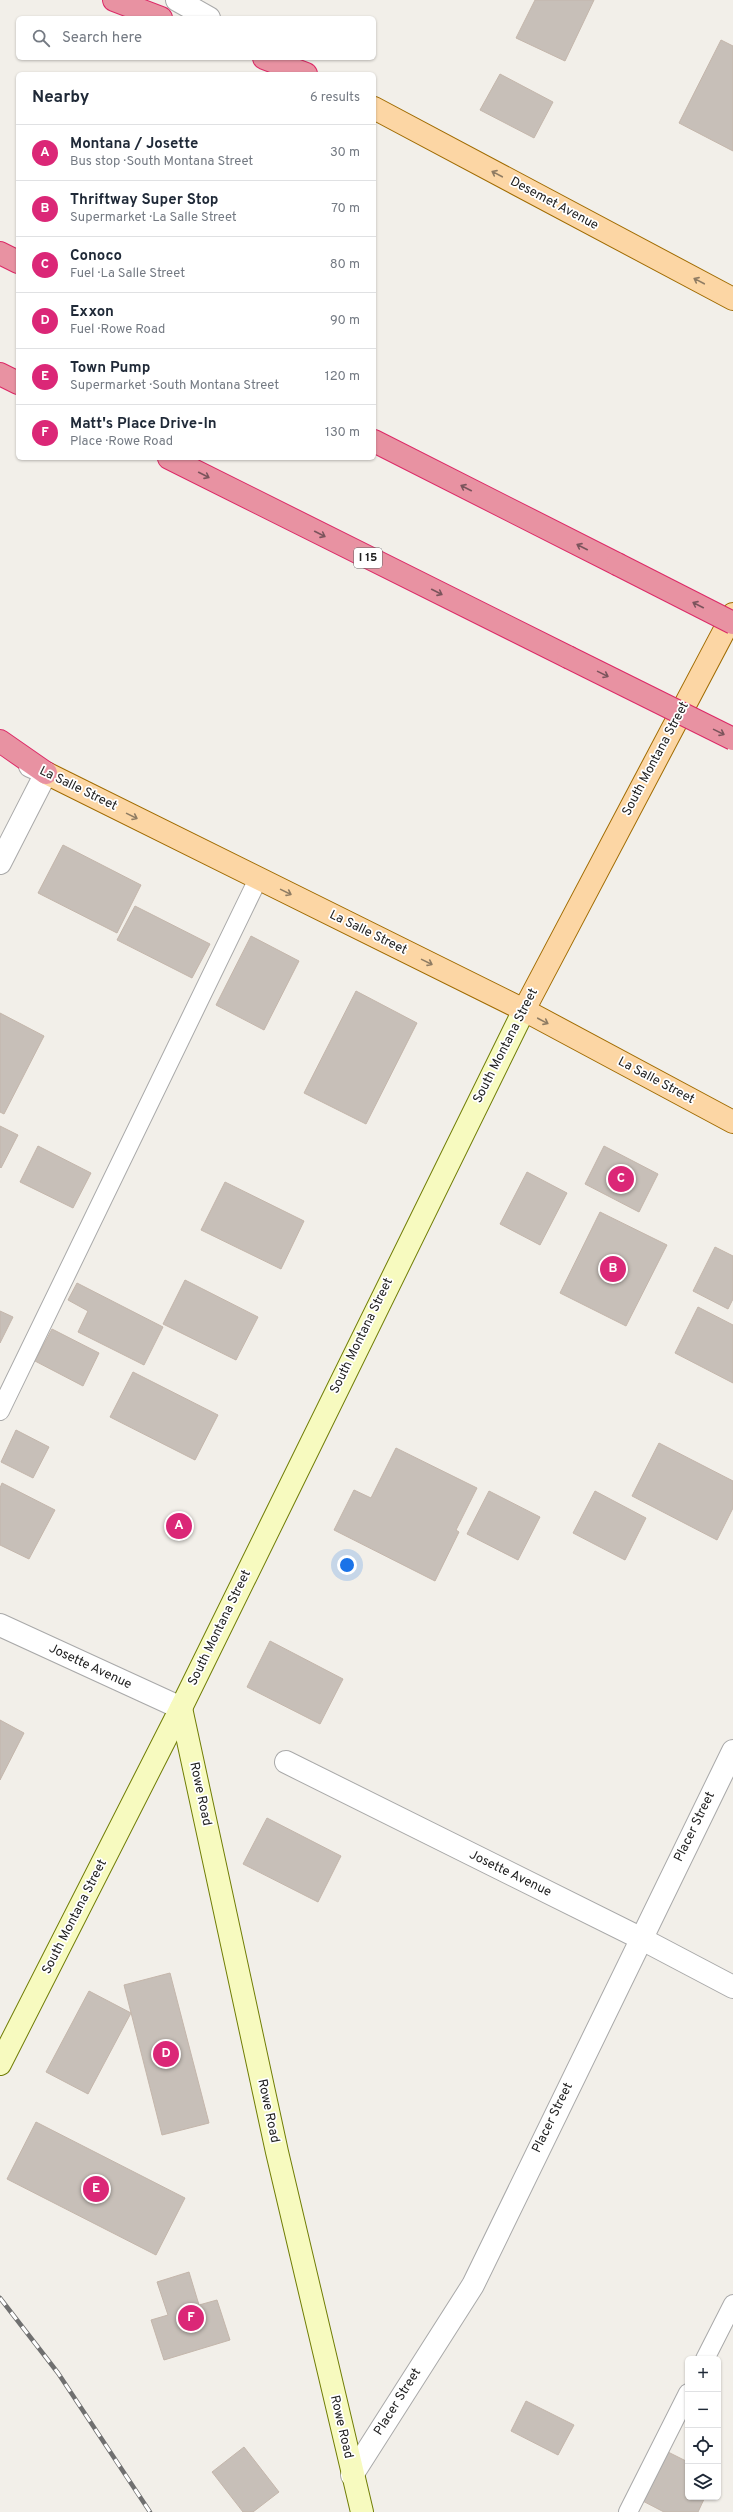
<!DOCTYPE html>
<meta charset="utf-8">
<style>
:root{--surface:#fff;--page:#f2f2f3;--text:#1f2937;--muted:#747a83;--line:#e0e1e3;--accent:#db2777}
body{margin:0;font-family:Overpass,sans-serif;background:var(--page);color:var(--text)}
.controls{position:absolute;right:12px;bottom:12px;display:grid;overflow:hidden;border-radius:6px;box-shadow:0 1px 3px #0004}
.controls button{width:36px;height:36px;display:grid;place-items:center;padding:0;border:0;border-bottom:1px solid var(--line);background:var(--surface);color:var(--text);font:20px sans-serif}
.you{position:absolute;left:347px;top:1565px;width:14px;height:14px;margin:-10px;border:3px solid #fff;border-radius:50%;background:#1a73e8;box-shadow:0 0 0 6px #1a73e833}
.badge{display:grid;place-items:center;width:26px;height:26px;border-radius:50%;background:var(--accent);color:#fff;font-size:13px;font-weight:700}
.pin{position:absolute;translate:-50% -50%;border:2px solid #fff;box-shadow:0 1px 4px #0006}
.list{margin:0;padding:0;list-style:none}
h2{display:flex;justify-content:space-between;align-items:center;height:52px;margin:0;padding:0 16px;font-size:17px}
h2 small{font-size:13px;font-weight:400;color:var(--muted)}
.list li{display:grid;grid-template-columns:26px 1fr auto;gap:12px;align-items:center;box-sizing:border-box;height:56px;padding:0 16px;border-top:1px solid var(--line)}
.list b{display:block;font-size:15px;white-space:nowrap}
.list p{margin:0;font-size:13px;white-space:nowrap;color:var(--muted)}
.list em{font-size:13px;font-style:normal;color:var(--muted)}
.icon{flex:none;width:22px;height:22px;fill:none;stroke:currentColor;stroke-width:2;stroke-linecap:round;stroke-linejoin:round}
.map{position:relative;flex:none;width:733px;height:2512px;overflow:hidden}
.search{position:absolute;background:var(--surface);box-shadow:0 1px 3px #0004;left:16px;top:16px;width:360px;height:44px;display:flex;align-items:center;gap:10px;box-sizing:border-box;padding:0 14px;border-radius:6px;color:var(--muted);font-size:15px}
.panel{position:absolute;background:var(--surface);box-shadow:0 1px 3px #0004;left:16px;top:72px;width:360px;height:388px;border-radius:6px}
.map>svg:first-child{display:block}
.building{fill:#c7bfb8;stroke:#c4b6ab}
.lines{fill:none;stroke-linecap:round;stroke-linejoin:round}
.lane-casing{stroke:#a9a9a9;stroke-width:20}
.street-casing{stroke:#a9a9a9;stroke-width:24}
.secondary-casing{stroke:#707d05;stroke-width:24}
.primary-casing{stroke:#a06b00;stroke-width:24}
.highway-casing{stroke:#dc2a67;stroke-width:24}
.lane{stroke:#fff;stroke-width:18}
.street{stroke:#fff;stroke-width:22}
.secondary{stroke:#f7fabf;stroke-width:22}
.primary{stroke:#fcd6a4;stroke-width:22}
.highway{stroke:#e892a2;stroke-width:22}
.rail-casing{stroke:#707070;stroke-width:4.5}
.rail{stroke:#fff;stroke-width:3;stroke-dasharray:9;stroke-linecap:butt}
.highway-bridge-casing{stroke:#dc2a67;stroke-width:24;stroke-linecap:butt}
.highway-bridge{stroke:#e892a2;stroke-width:22}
.oneway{stroke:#8f7c63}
.oneway2{stroke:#7b545c}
.labels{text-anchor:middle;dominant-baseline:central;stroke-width:3.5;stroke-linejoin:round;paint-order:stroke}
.shield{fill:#fff;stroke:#646464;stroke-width:1}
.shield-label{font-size:12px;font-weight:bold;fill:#222}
.street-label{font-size:13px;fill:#222;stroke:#fff}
</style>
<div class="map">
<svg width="733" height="2512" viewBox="0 0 733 2512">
<rect width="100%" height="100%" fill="#f2efe9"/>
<!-- building -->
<g class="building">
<polygon points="535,0 594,0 565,61 516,38"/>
<polygon points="721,40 733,46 733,151 679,123"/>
<polygon points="500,74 553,102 534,138 480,110"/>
<polygon points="63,845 141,885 117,933 38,893"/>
<polygon points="135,906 210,944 192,978 117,940"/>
<polygon points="251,936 299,961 264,1030 216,1005"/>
<polygon points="356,991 417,1023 366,1124 304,1093"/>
<polygon points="0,1013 44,1036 4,1114 0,1112"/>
<polygon points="0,1126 18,1135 1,1168 0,1167"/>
<polygon points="38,1146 91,1173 73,1208 20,1182"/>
<polygon points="604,1146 658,1174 639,1212 585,1184"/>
<polygon points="527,1172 567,1193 540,1245 500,1224"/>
<polygon points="225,1182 304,1221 281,1269 201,1230"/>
<polygon points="600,1212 667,1245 626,1326 560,1293"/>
<polygon points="715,1247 733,1256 733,1299 728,1309 693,1291"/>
<polygon points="185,1280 258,1317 236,1360 163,1324"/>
<polygon points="77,1283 163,1327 144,1365 78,1332 88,1311 68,1300"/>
<polygon points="698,1307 733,1325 733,1383 675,1353"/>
<polygon points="0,1311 13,1317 0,1343"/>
<polygon points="52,1329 99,1353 83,1386 35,1361"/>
<polygon points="133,1372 218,1415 195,1460 110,1417"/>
<polygon points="16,1430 49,1447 33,1478 1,1462"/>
<polygon points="659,1443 733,1481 733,1508 717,1540 632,1496"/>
<polygon points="396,1448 477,1488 456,1530 459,1532 435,1581 334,1530 354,1490 371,1498"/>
<polygon points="2,1483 55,1510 29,1559 0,1545 0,1488"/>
<polygon points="489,1491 540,1517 518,1560 467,1534"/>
<polygon points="595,1491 646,1518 625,1560 573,1533"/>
<polygon points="270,1641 343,1679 320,1724 247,1687"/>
<polygon points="0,1720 24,1733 0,1780"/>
<polygon points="267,1818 341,1856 318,1902 243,1864"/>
<polygon points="170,1973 209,2123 162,2135 124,1985"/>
<polygon points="89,1991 131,2013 88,2094 46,2072"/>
<polygon points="36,2122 185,2198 156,2255 7,2179"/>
<polygon points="189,2272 199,2305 217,2300 230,2340 164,2360 151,2320 168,2315 157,2282"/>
<polygon points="526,2401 574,2425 558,2455 511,2431"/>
<polygon points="244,2447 279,2492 253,2512 243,2512 212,2472"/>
<polygon points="662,2449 688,2462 688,2497 705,2497 698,2512 664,2512 637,2498"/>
</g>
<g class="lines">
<!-- lane casing -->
<g class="lane-casing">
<g id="lane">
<polyline points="0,1411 258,879"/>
<polyline points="705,2359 733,2304"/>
<polyline points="628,2512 688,2393"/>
</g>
</g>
<!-- street casing -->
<g class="street-casing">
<g id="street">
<polyline points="177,0 209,18"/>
<polyline points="0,863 46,773 30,766"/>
<polyline points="0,1625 181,1708"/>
<polyline points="286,1762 640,1938 733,1987"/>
<polyline points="352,2475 473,2285 733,1751"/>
</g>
</g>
<!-- secondary casing -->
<g class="secondary-casing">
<g id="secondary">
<polyline points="181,1708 277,2152 362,2512"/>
<polyline points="0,2064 181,1708 524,1010"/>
</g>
</g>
<!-- primary casing -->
<g class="primary-casing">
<g id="primary">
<polyline points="374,108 733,299"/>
<polyline points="46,773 524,1010 733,1122"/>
<polyline points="524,1010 733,614"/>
</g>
</g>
<!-- highway casing -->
<g class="highway-casing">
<g id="highway">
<polyline points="114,0 161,18"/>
<polyline points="264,58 306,74"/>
<polyline points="0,253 18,262"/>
<polyline points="0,374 18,383"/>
<polyline points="374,441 617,564"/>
<polyline points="169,458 568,657"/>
<polyline points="0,741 46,773"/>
</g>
</g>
<!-- lane -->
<use href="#lane" class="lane"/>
<!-- street -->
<use href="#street" class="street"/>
<!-- secondary -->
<use href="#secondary" class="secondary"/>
<!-- primary -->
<use href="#primary" class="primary"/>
<!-- highway -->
<use href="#highway" class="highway"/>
<!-- rail casing -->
<g class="rail-casing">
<polyline id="rail" points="0,2298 58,2373 150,2512"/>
</g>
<!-- rail -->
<use href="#rail" class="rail"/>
<!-- highway-bridge casing -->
<g class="highway-bridge-casing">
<g id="highway-bridge">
<polyline points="617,564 733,623"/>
<polyline points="568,657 733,739"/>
</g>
</g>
<!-- highway-bridge -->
<use href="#highway-bridge" class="highway-bridge"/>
</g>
<!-- one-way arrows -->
<defs><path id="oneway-shaft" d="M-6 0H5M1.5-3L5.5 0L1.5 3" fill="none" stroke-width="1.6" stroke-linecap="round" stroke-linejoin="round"/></defs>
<g class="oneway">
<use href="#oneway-shaft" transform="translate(497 174) rotate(-152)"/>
<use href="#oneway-shaft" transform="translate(699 281) rotate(-152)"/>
<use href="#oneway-shaft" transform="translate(132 816) rotate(26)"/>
<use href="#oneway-shaft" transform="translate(286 892) rotate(26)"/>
<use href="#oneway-shaft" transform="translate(427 962) rotate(26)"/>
<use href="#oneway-shaft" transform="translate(543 1021) rotate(28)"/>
</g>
<g class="oneway2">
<use href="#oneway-shaft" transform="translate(204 475) rotate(27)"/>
<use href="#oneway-shaft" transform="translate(466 488) rotate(-153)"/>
<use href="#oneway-shaft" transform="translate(320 534) rotate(27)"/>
<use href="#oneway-shaft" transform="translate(582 547) rotate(-153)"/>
<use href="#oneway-shaft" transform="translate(437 592) rotate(27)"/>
<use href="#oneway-shaft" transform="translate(698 605) rotate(-153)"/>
<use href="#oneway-shaft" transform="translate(603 674) rotate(26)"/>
<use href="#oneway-shaft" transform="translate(719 732) rotate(26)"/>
</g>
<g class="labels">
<!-- shield labels -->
<rect class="shield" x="354" y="548" width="28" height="20" rx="3"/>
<g class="shield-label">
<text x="368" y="558">I 15</text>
</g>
<!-- street labels -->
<g class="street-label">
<text transform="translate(554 204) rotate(28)">Desemet Avenue</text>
<text transform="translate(656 759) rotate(-62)">South Montana Street</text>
<text transform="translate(78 789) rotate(26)">La Salle Street</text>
<text transform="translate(368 933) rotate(26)">La Salle Street</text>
<text transform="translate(506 1046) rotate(-63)">South Montana Street</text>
<text transform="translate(656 1081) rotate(28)">La Salle Street</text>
<text transform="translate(362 1336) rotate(-64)">South Montana Street</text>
<text transform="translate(220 1628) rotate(-64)">South Montana Street</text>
<text transform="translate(90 1667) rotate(25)">Josette Avenue</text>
<text transform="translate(200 1794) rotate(78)">Rowe Road</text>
<text transform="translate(695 1827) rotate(-64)">Placer Street</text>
<text transform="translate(510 1874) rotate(26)">Josette Avenue</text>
<text transform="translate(75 1917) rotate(-63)">South Montana Street</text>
<text transform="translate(268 2111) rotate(78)">Rowe Road</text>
<text transform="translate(553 2118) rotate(-64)">Placer Street</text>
<text transform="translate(398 2402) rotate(-58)">Placer Street</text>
<text transform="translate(341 2427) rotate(77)">Rowe Road</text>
</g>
</g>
</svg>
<div class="controls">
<button>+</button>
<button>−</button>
<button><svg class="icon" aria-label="locate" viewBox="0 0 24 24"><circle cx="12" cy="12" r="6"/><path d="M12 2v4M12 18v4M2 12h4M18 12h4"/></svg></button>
<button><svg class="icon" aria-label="layers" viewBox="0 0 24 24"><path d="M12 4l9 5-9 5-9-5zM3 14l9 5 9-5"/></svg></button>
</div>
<div class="you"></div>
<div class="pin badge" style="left:179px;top:1526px">A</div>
<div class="pin badge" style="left:613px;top:1269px">B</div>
<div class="pin badge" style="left:621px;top:1179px">C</div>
<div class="pin badge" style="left:166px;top:2054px">D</div>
<div class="pin badge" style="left:96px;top:2189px">E</div>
<div class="pin badge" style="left:191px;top:2318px">F</div>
<div class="search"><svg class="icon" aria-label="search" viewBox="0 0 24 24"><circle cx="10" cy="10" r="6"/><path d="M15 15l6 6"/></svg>Search here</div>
<section class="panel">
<h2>Nearby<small>6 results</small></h2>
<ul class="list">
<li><span class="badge">A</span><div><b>Montana / Josette</b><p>Bus stop · South Montana Street</p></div><em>30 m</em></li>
<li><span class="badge">B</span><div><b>Thriftway Super Stop</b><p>Supermarket · La Salle Street</p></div><em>70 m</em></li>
<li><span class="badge">C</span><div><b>Conoco</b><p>Fuel · La Salle Street</p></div><em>80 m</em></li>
<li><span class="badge">D</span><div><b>Exxon</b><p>Fuel · Rowe Road</p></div><em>90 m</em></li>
<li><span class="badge">E</span><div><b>Town Pump</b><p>Supermarket · South Montana Street</p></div><em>120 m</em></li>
<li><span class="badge">F</span><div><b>Matt's Place Drive-In</b><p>Place · Rowe Road</p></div><em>130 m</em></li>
</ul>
</section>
</div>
